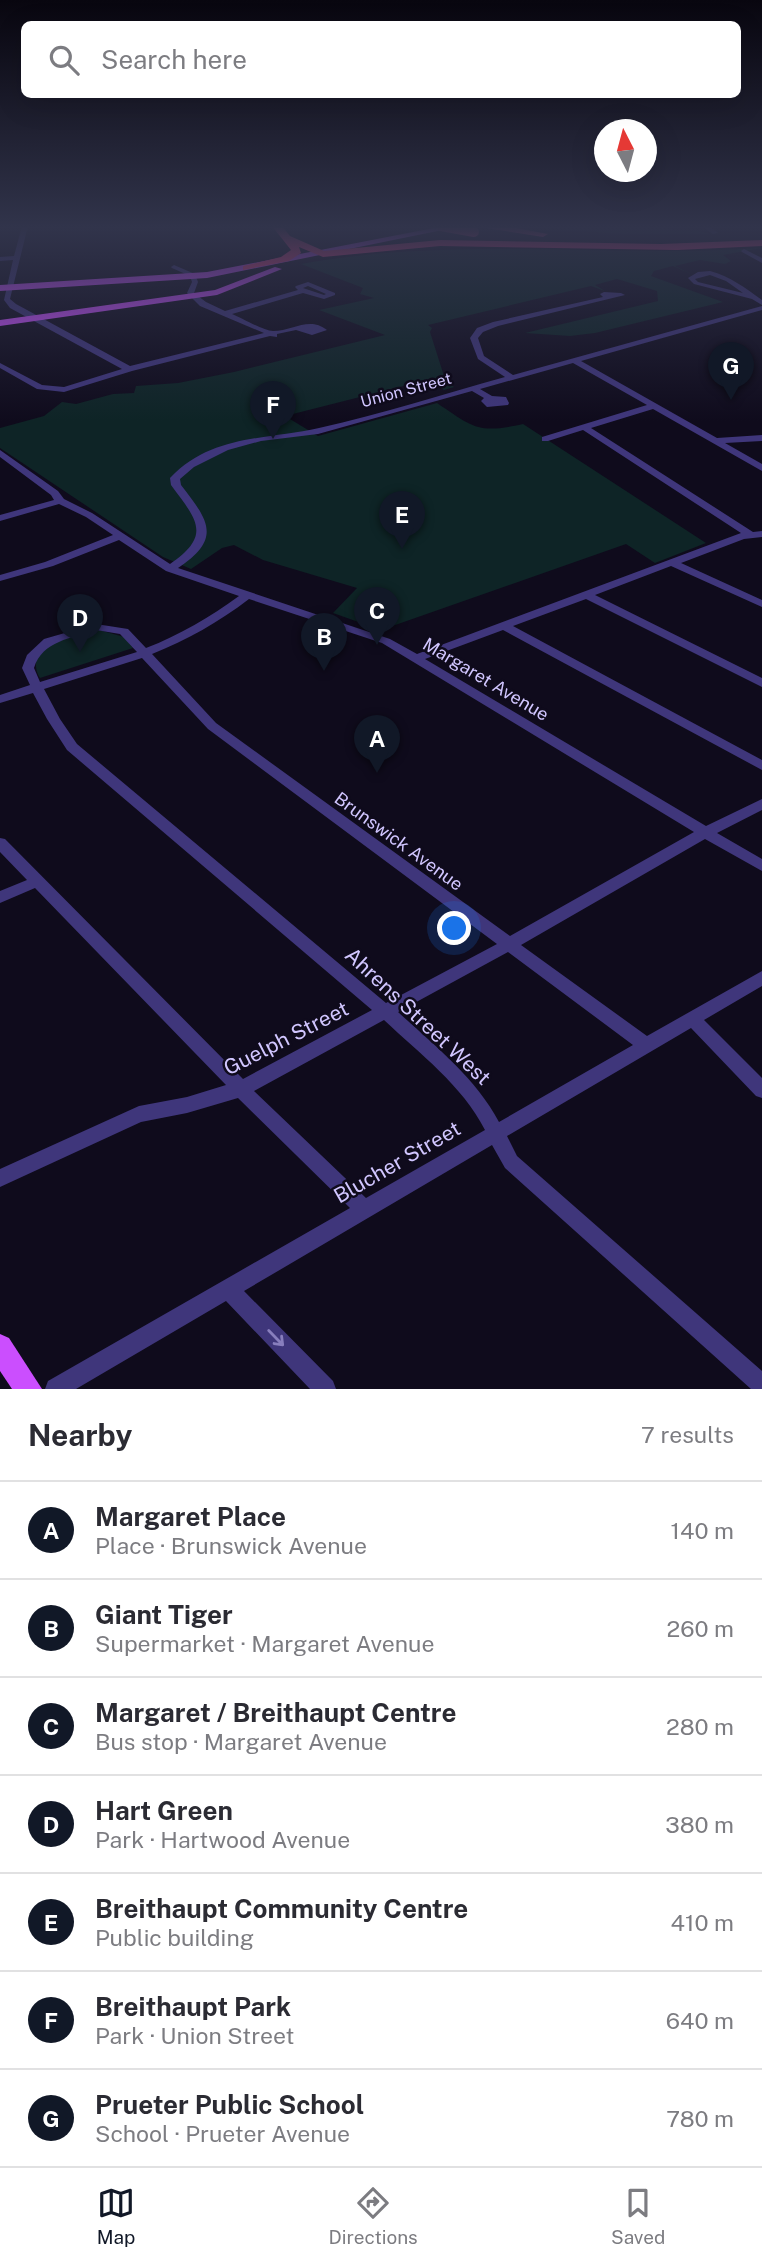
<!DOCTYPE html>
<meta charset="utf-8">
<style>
:root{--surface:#fff;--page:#f7f7f7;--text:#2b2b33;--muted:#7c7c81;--line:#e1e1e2;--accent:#111827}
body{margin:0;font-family:"Public Sans",sans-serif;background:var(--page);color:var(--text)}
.compass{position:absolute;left:594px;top:119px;width:63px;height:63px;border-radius:50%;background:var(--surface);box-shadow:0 7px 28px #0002;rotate:354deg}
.you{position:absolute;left:455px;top:929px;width:24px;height:24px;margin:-18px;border:5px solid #fff;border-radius:50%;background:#1a73e8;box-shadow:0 0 0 10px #1a73e833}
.badge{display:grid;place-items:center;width:46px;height:46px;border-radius:50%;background:var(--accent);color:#fff;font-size:23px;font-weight:700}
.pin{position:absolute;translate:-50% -58px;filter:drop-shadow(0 2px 4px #0008)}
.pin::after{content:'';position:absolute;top:37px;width:24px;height:21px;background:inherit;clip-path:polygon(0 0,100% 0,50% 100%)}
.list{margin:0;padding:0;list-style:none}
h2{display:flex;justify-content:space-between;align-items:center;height:91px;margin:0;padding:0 28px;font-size:30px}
h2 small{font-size:23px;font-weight:400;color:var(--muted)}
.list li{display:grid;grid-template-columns:46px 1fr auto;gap:21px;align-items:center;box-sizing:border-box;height:98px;padding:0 28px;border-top:2px solid var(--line)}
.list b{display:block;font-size:26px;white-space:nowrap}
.list p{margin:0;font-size:23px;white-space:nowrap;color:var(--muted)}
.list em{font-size:23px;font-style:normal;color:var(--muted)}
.icon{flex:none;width:38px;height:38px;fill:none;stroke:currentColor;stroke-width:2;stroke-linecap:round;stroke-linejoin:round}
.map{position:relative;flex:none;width:762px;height:1389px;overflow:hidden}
.search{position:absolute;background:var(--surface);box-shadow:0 7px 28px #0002;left:21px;right:21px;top:21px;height:77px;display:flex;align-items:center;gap:18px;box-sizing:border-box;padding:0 24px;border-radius:10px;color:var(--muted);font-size:26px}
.sheet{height:777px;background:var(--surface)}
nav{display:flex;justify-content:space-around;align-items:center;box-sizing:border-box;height:98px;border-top:2px solid var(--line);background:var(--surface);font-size:19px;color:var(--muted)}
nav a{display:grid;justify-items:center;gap:4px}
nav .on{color:var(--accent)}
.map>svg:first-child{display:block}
.green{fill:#0e2426}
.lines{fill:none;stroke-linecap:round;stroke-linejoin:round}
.minor{fill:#3f367b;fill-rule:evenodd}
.major{fill:#cb4efe;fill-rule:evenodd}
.highway{fill:#fe428c;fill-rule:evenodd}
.highway-bridge{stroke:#fe428c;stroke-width:10}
.oneway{stroke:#887ebd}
.labels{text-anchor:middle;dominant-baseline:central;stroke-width:5;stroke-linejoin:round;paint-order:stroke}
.far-street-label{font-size:16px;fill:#d1c6ff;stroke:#0f0b1c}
.street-label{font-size:18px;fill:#d1c6ff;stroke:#0f0b1c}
.near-street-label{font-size:21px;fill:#d1c6ff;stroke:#0f0b1c}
</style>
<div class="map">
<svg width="762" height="1389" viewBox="0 0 762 1389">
<rect width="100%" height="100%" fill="#0f0b1c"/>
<!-- green -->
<g class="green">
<path d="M517,226H663C678,235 694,225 708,234H622Z"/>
<path d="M762,248L723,255L731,261L725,264L700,260L675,266L691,274L673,266L654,271L651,276L723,302L595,333L570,336L525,333L658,301L657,291L617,279L595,285L605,291L591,286L428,325L432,328L430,332L444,376L442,377L454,387L444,390L427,380L285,416L318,436L437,403C474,428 478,434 523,424L706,543L655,563L626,544L381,630L333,613L357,588L263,560L234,545L222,548L191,569L163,557L0,448V428L44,416L62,402L76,404L113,394L134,393L136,386L178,383L234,372L385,335L319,310L374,298L360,294L363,288L301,264C452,236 609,258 762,248Z"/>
<path d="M99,630L124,637L133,648L40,678C21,644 76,636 99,630Z"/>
</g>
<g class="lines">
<!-- minor -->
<g class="minor">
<path d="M22,226H28L10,299L16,304L130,366L264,333L200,306L187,293L192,282L190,276L172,268L171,267L174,265L195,274L198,282L194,293L206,302L225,311L298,290L295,287L296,286L308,282L335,293V295L324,299L303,293L232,314C242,318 264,331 273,331C293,331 309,316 327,330L312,335L296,330L277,334V337L270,336L132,371L64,392L37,389L0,368V363L42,385L64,387L122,369L10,308L4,300L13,260L0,261V257L14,256ZM308,286L326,294L324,295L303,288Z"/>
<polygon points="701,226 709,226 718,233 713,234"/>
<polygon points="744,249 762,258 762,263 742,252 741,251"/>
<path d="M710,271C730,276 745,288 762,300V305L752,299L694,284L688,278L698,272ZM710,275L726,281L743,293L698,282L695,279Z"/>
<path d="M604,292L621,293L625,295L498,326L483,332L478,338L484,356L513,375L762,306V310L581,361L717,438L762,435V441L725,443L762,464V471L653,409L591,428L753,532L762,531V537L744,539L681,563L762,600V607L671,566L595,595L762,678V687L586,599L513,626L762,760V770L503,630L425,659L706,826L762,799V810L717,833L762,859V871L705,839L521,945L647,1036L762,971V986L704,1020L762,1078V1098L756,1096L691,1028L507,1136L517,1156L762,1371V1389H751L505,1168L492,1145L244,1291L333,1381L336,1389H310L226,1301L76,1389H45L48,1381L350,1208L238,1098L187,1113L141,1122L0,1187V1169L139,1106L187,1097L226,1085L35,888L0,903V891L27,880L0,852V838L5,839L243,1079L372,1010L67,750L47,719L33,693L0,703V695L30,685L22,668L27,655L44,639L96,624L128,629L146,648C180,635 210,617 239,596L166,571L119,540L53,566L0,581V575L45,562L113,535L86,517L59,504L0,521V515L54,500L51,495L0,457V450L58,491L64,499L92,513L170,564C213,535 196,519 171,485L170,478C212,434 266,440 319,428C382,414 443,394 505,377L478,359L470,338L477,328L493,322L603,297L600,294ZM573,363L647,405L542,437V441H548L583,430L741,533L417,654L390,639L178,568C223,538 208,520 181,485L180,479L194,467L228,450L261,441L318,434L472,391L484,398L481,401L487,407L508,405L509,403L506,397L492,396L480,389ZM249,599L382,643L694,832L510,936L216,723L152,654C187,640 219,622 249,599ZM96,630L120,634L137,652L40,682L34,668C42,641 72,638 96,630ZM142,658L208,729L497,944L386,1003L77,744L60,719L44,689ZM508,952L633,1045L499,1122C475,1077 435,1046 398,1012ZM384,1020C420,1054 462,1085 485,1130L366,1198L254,1091Z"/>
</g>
<!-- major -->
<g class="major">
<polygon points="444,226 462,226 207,278 0,291 0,285 207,272"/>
<polygon points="275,267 282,269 217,295 0,326 0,320 215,290"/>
<polygon points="0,1334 9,1338 42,1389 12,1389 0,1371"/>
</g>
<!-- highway -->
<g class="highway">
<polygon points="272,226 282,226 290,236 324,251 440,240 661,244 762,240 762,246 677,250 440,246 323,257 299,247 301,253 289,261 243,270 243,266 281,257 291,250"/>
<polygon points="473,226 505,226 548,234 543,237"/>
</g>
<!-- highway-bridge -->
<polyline class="highway-bridge" points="441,226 474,232"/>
</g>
<!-- one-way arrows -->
<defs><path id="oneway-shaft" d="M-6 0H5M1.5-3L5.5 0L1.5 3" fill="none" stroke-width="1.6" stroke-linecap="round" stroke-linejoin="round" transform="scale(1.75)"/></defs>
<use class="oneway" href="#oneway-shaft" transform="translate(276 1338) rotate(46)"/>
<!-- sky -->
<linearGradient id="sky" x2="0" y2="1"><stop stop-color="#08060f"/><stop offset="0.54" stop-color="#31344b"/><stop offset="1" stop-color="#31344b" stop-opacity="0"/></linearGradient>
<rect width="762" height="421" fill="url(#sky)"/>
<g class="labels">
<!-- far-street labels -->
<g class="far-street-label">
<text transform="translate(406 390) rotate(-15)">Union Street</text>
</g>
<!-- street labels -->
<g class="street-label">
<text transform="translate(486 679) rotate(31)">Margaret Avenue</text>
<text transform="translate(399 841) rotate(36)">Brunswick Avenue</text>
</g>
<!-- near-street labels -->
<g class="near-street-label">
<text transform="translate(418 1016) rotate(43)">Ahrens Street West</text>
<text transform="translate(286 1038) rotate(-27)">Guelph Street</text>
<text transform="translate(397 1162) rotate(-30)">Blucher Street</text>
</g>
</g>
</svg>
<svg class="compass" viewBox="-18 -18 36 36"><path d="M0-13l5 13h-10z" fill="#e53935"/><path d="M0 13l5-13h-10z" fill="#7c7c81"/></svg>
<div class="you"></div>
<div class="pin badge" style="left:377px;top:773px">A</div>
<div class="pin badge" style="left:324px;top:671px">B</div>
<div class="pin badge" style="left:377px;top:645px">C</div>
<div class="pin badge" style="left:80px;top:652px">D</div>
<div class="pin badge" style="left:402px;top:549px">E</div>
<div class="pin badge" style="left:273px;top:439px">F</div>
<div class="pin badge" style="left:731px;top:400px">G</div>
<div class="search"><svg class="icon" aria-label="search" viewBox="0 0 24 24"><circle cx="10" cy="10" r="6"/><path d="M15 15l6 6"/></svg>Search here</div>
</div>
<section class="sheet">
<h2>Nearby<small>7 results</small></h2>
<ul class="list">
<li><span class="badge">A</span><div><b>Margaret Place</b><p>Place · Brunswick Avenue</p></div><em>140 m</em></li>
<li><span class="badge">B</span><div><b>Giant Tiger</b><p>Supermarket · Margaret Avenue</p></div><em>260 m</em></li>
<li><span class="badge">C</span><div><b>Margaret / Breithaupt Centre</b><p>Bus stop · Margaret Avenue</p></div><em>280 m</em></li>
<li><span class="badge">D</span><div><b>Hart Green</b><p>Park · Hartwood Avenue</p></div><em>380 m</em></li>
<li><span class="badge">E</span><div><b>Breithaupt Community Centre</b><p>Public building</p></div><em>410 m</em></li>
<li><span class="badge">F</span><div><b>Breithaupt Park</b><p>Park · Union Street</p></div><em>640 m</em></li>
<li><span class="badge">G</span><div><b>Prueter Public School</b><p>School · Prueter Avenue</p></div><em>780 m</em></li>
</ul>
</section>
<nav>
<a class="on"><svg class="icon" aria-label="map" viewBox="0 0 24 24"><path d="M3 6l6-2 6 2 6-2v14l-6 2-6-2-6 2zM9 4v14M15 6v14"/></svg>Map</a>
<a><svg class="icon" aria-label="directions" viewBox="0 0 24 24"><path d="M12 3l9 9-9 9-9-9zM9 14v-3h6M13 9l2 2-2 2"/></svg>Directions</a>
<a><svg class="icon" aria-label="saved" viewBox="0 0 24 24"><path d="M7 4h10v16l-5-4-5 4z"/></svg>Saved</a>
</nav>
